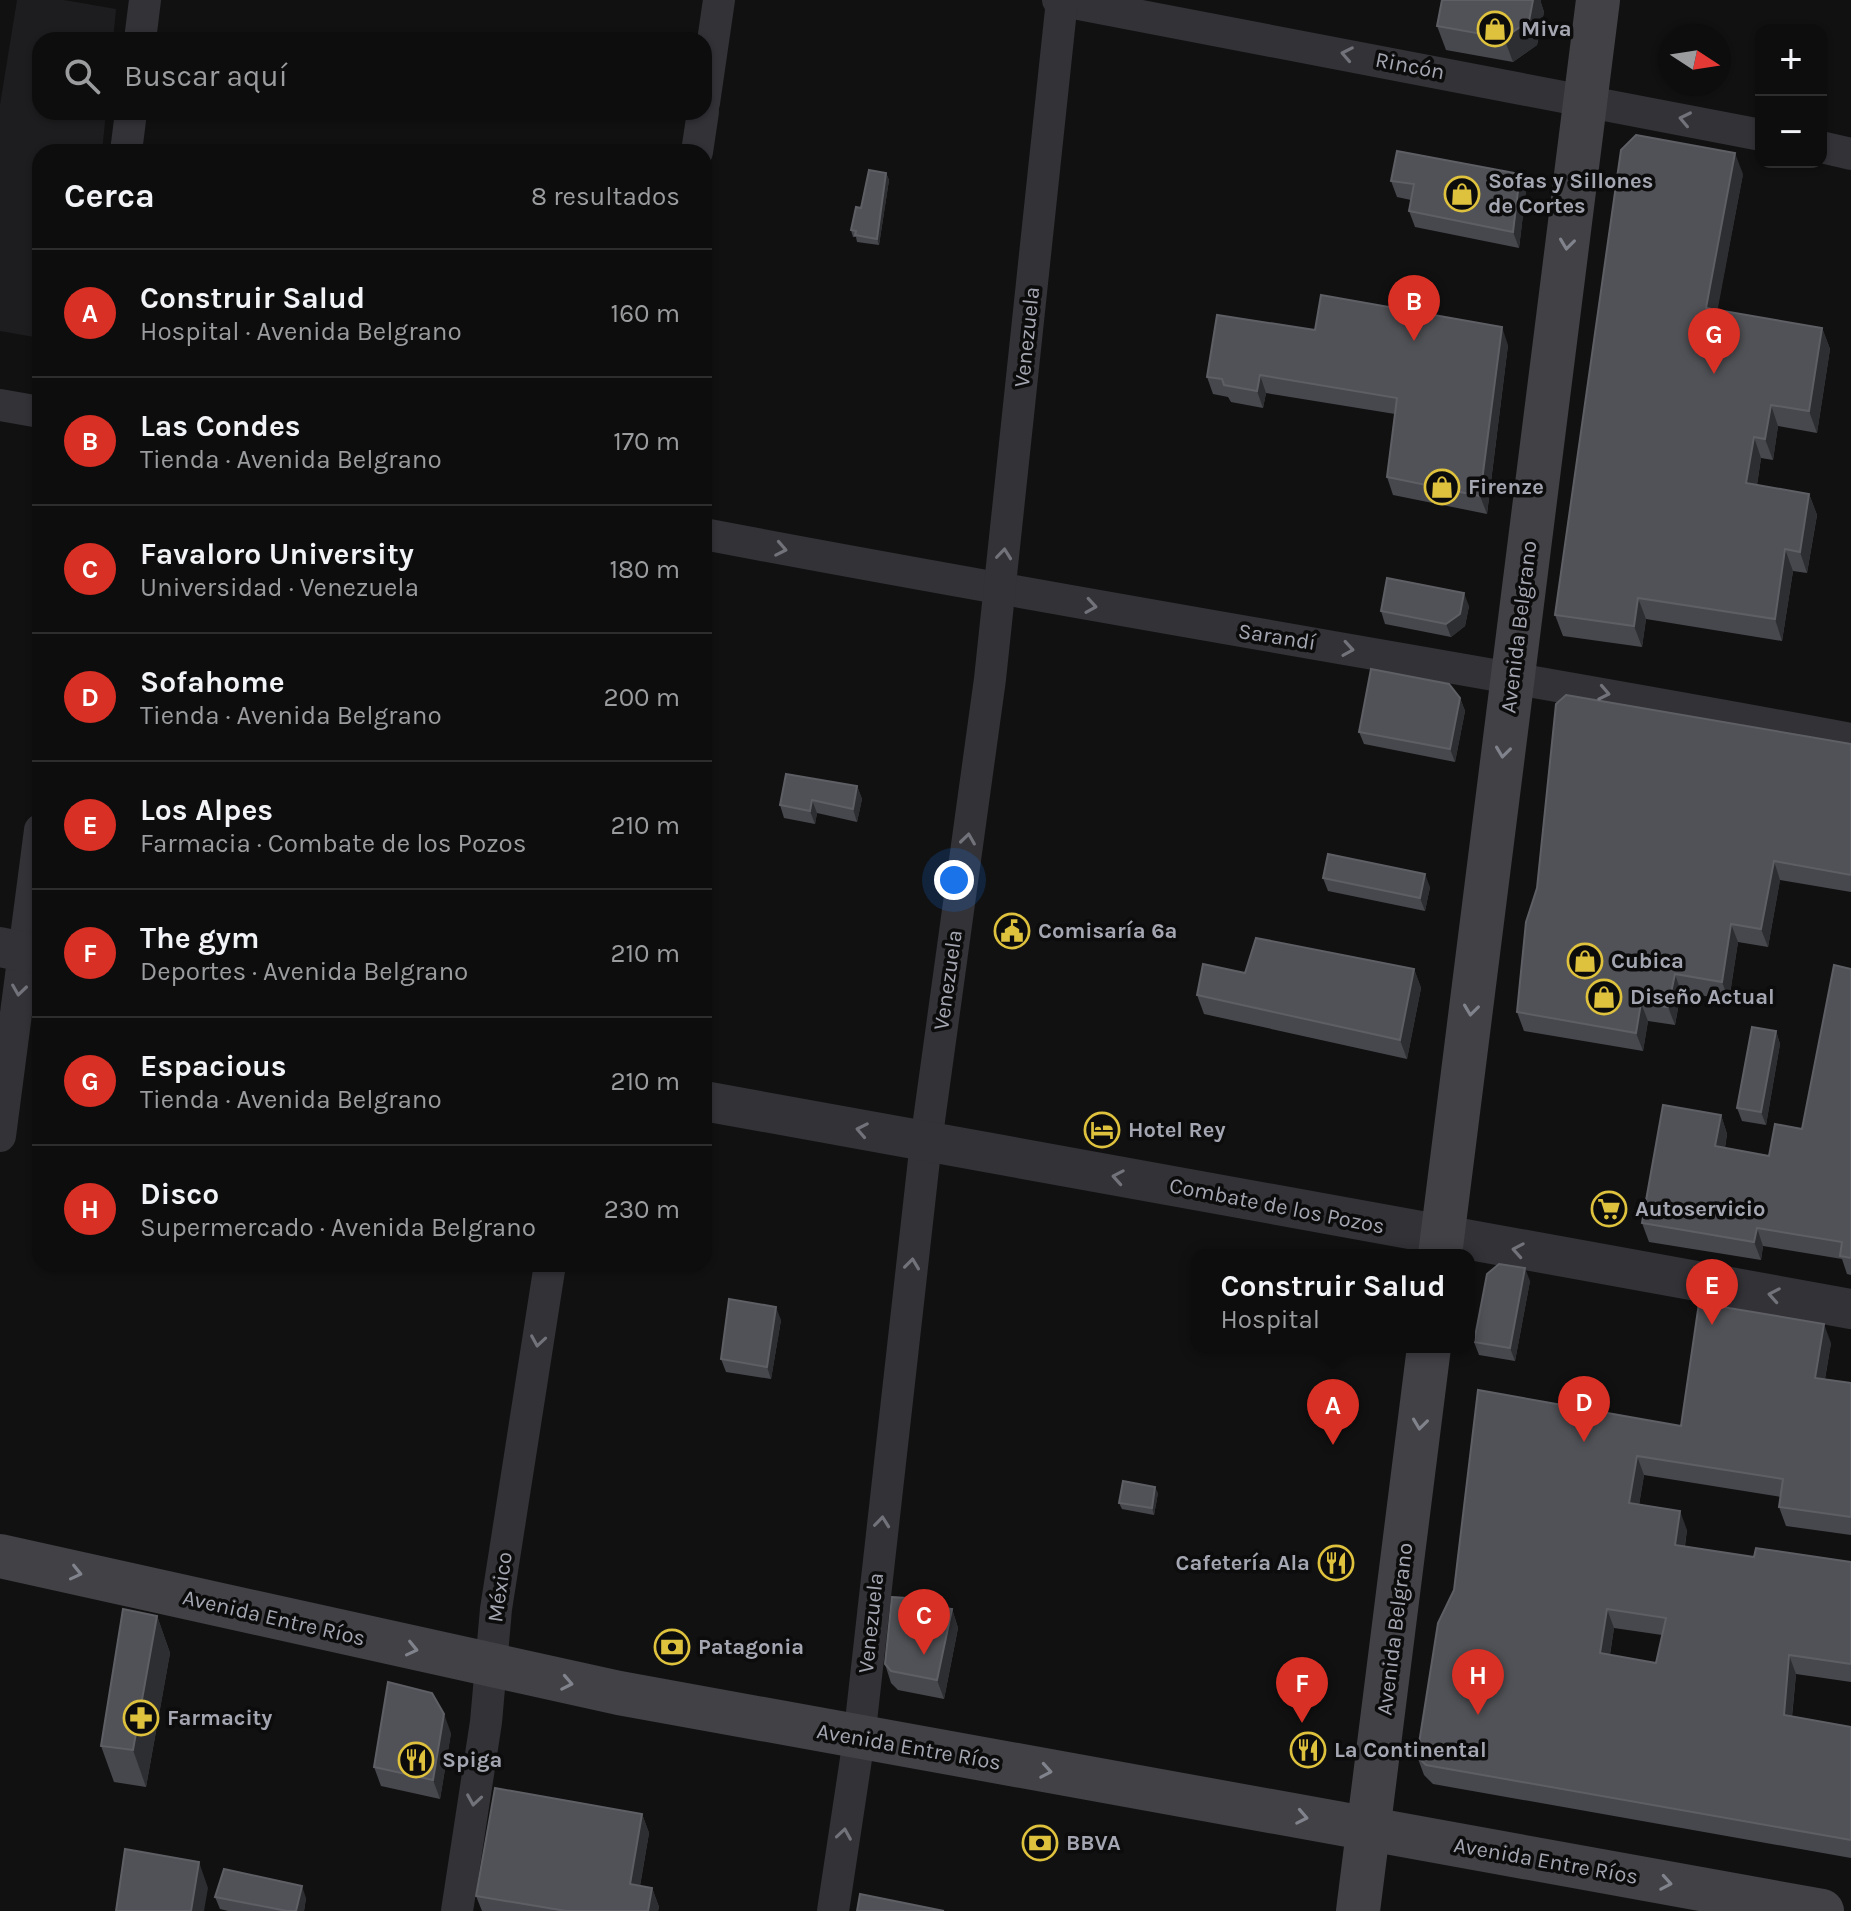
<!DOCTYPE html>
<html lang="es">
<meta charset="utf-8">
<style>
:root{--surface:#0d0d0e;--page:#161617;--text:#f1f3f6;--muted:#9a9c9e;--line:#2d2d2e;--accent:#d93025}
body{margin:0;font-family:Karla,sans-serif;background:var(--page);color:var(--text)}
.controls{position:absolute;right:24px;top:24px;display:grid;overflow:hidden;border-radius:16px;box-shadow:0 2px 6px #0004}
.controls button{width:72px;height:72px;display:grid;place-items:center;padding:0;border:0;border-bottom:2px solid var(--line);background:var(--surface);color:var(--text);font:40px sans-serif}
.compass{position:absolute;left:1659px;top:24px;width:72px;height:72px;border-radius:50%;background:var(--surface);box-shadow:0 2px 6px #0004;rotate:102deg}
.you{position:absolute;left:954px;top:880px;width:28px;height:28px;margin:-20px;border:6px solid #fff;border-radius:50%;background:#1a73e8;box-shadow:0 0 0 12px #1a73e833}
.badge{display:grid;place-items:center;width:52px;height:52px;border-radius:50%;background:var(--accent);color:#fff;font-size:26px;font-weight:700}
.pin{position:absolute;translate:-50% -66px;filter:drop-shadow(0 2px 4px #0008)}
.pin::after{content:'';position:absolute;top:42px;width:28px;height:24px;background:inherit;clip-path:polygon(0 0,100% 0,50% 100%)}
.popup{position:absolute;left:1191px;top:1249px;width:284px;height:104px;box-sizing:border-box;display:grid;place-content:center;border-radius:16px;background:var(--surface);filter:drop-shadow(0 2px 6px #0005);font-size:26px;white-space:nowrap;color:var(--muted)}
.popup b{font-size:30px;color:var(--text)}
.popup::after{content:'';position:absolute;left:50%;top:100%;margin-left:-16px;border:16px solid transparent;border-top-color:var(--surface)}
.list{margin:0;padding:0;list-style:none}
h2{display:flex;justify-content:space-between;align-items:center;height:104px;margin:0;padding:0 32px;font-size:34px}
h2 small{font-size:26px;font-weight:400;color:var(--muted)}
.list li{display:grid;grid-template-columns:52px 1fr auto;gap:24px;align-items:center;box-sizing:border-box;height:128px;padding:0 32px;border-top:2px solid var(--line)}
.list b{display:block;font-size:30px;white-space:nowrap}
.list p{margin:0;font-size:26px;white-space:nowrap;color:var(--muted)}
.list em{font-size:26px;font-style:normal;color:var(--muted)}
.icon{flex:none;width:44px;height:44px;fill:none;stroke:currentColor;stroke-width:2;stroke-linecap:round;stroke-linejoin:round}
.map{position:relative;flex:none;width:1851px;height:1911px;overflow:hidden}
.search{position:absolute;background:var(--surface);box-shadow:0 2px 6px #0004;left:32px;top:32px;width:680px;height:88px;display:flex;align-items:center;gap:20px;box-sizing:border-box;padding:0 28px;border-radius:24px;color:var(--muted);font-size:30px}
.panel{position:absolute;background:var(--surface);box-shadow:0 2px 6px #0004;left:32px;top:144px;width:680px;height:1128px;border-radius:24px}
.map>svg:first-child{display:block}
.built{fill:#1d1d1f}
.lines{fill:none;stroke-linecap:round;stroke-linejoin:round}
.minor{stroke:#323237;stroke-width:32}
.tertiary{stroke:#323237;stroke-width:40}
.secondary{stroke:#414146;stroke-width:44}
.wall{fill:#47484d;fill-rule:evenodd}
.shaded-wall{fill:#2d2e31}
.building{fill:#515257;stroke:#5e5f65;stroke-width:2;fill-rule:evenodd}
.oneway{stroke:#71727a}
.oneway2{stroke:#81838c}
.labels{text-anchor:middle;dominant-baseline:central;stroke-width:7;stroke-linejoin:round;paint-order:stroke}
.poi-label{font-size:22px;font-weight:bold;fill:#a4a6b1;stroke:#0c0c0d;text-anchor:start}
.street-label{font-size:22px;fill:#a4a6b1;stroke:#0c0c0d}
</style>
<div class="map">
<svg width="1851" height="1911" viewBox="0 0 1851 1911">
<rect width="100%" height="100%" fill="#111112"/>
<!-- built -->
<polygon class="built" points="17,0 64,0 116,9 113,40 40,40 40,112 106,112 102,152 40,152 40,338 0,331 0,105"/>
<g class="lines">
<!-- minor -->
<g class="minor">
<polyline points="1058,0 1761,135"/>
<polyline points="140,40 145,0"/>
<polyline points="704,103 719,0"/>
<polyline points="1821,147 1851,154"/>
<polyline points="126,152 131,112"/>
<polyline points="697,152 703,112"/>
<polyline points="0,405 40,412"/>
<path d="M704,534C1085,607 1469,668 1851,739"/>
<polyline points="0,1136 40,830"/>
<polyline points="457,1911 486,1722 496,1609 550,1264"/>
<polyline points="833,1911 859,1739 926,1142 990,679 1062,0"/>
</g>
<!-- tertiary -->
<g class="tertiary">
<polyline points="0,947 40,955"/>
<polyline points="704,1101 1851,1309"/>
</g>
<!-- secondary -->
<g class="secondary">
<polyline points="1440,1255 1598,0"/>
<polyline points="0,1556 619,1693 1822,1911"/>
<polyline points="1358,1911 1429,1347"/>
</g>
</g>
<!-- wall -->
<g class="wall">
<polygon points="1442,0 1541,0 1541,3 1544,12 1537,45 1513,62 1446,50 1437,26"/>
<polygon points="886,173 889,180 879,245 857,242 856,237 853,237 851,230 861,208"/>
<polygon points="1743,174 1717,310 1822,328 1830,349 1817,433 1778,426 1773,460 1761,458 1757,485 1809,494 1817,515 1807,573 1793,571 1782,641 1646,619 1642,647 1563,636 1555,615"/>
<polygon points="1391,181 1526,190 1519,248 1415,227 1409,211 1411,200 1397,197"/>
<polygon points="1315,330 1508,345 1487,514 1393,495 1387,477 1395,414 1266,393 1263,408 1231,402 1228,397 1213,394 1207,377"/>
<polygon points="1469,606 1465,626 1451,637 1385,624 1381,611"/>
<polygon points="1460,698 1465,711 1455,762 1364,744 1359,732"/>
<polygon points="1851,744 1851,892 1780,880 1768,947 1738,942 1729,1000 1681,992 1675,1025 1648,1021 1643,1051 1524,1031 1517,1012"/>
<polygon points="857,786 862,799 857,822 817,813 815,824 784,818 780,805"/>
<polygon points="1323,878 1430,887 1425,911 1328,891"/>
<polygon points="1414,969 1421,988 1407,1059 1204,1014 1197,995 1245,973"/>
<polygon points="1851,969 1851,1275 1847,1274 1842,1259 1763,1246 1761,1260 1649,1242 1642,1223 1721,1115 1727,1134 1725,1148 1769,1156 1802,1129"/>
<polygon points="1776,1031 1780,1044 1766,1125 1742,1121 1737,1108"/>
<polygon points="1530,1281 1515,1361 1479,1355 1474,1342"/>
<polygon points="781,1320 771,1379 726,1372 721,1359"/>
<path d="M1831,1343L1825,1379L1851,1383V1535L1786,1526L1779,1507L1781,1497L1644,1475L1639,1505L1687,1530L1685,1546L1754,1557L1851,1562V1682L1796,1674L1792,1717L1851,1727V1858L1433,1784L1424,1775L1417,1756L1454,1590L1478,1390L1681,1426ZM1614,1628L1662,1635L1656,1663L1610,1655Z"/>
<polygon points="1158,1493 1154,1515 1122,1509 1119,1503"/>
<polygon points="937,1606 952,1609 958,1628 944,1699 898,1690 891,1683 885,1664"/>
<polygon points="157,1616 170,1653 146,1787 114,1782 101,1746"/>
<polygon points="451,1733 440,1799 381,1786 374,1767"/>
<polygon points="642,1814 649,1833 640,1886 652,1888 659,1907 658,1911 482,1911 476,1896"/>
<polygon points="215,1897 306,1898 304,1911 228,1911 220,1909"/>
</g>
<!-- shaded-wall -->
<g class="shaded-wall">
<polygon points="1533,0 1541,0 1541,3 1544,12 1537,45 1513,62 1504,38"/>
<polygon points="1735,153 1743,174 1714,329 1706,308"/>
<polygon points="886,173 889,180 879,245 877,239"/>
<polygon points="1520,174 1526,190 1519,248 1513,232"/>
<polygon points="1502,327 1508,345 1487,514 1480,496"/>
<polygon points="1822,328 1830,349 1817,433 1809,411"/>
<polygon points="1260,375 1266,393 1263,408 1257,391"/>
<polygon points="1771,405 1778,426 1773,460 1765,439"/>
<polygon points="1754,437 1761,458 1754,505 1746,483"/>
<polygon points="1809,494 1817,515 1807,573 1800,552"/>
<polygon points="1785,549 1793,571 1782,641 1775,619"/>
<polygon points="1464,593 1469,606 1465,626 1451,637 1446,624"/>
<polygon points="1638,598 1646,619 1642,647 1634,626"/>
<polygon points="1460,698 1465,711 1455,762 1450,749"/>
<polygon points="857,786 862,799 857,822 853,809"/>
<polygon points="812,800 817,813 815,824 810,811"/>
<polygon points="1774,861 1780,880 1768,947 1761,929"/>
<polygon points="1425,874 1430,887 1425,911 1420,898"/>
<polygon points="1731,924 1738,942 1729,1000 1722,982"/>
<polygon points="1414,969 1421,988 1407,1059 1400,1040"/>
<polygon points="1675,974 1681,992 1675,1025 1668,1007"/>
<polygon points="1641,1003 1648,1021 1643,1051 1636,1033"/>
<polygon points="1776,1031 1780,1044 1766,1125 1761,1112"/>
<polygon points="1721,1115 1727,1134 1722,1164 1715,1146"/>
<polygon points="1757,1228 1763,1246 1761,1260 1754,1242"/>
<polygon points="1525,1268 1530,1281 1515,1361 1510,1348"/>
<polygon points="776,1307 781,1320 771,1379 767,1367"/>
<polygon points="1824,1324 1831,1343 1822,1396 1815,1378"/>
<polygon points="1637,1456 1644,1475 1636,1522 1629,1503"/>
<polygon points="1155,1487 1158,1493 1154,1515 1152,1508"/>
<polygon points="1680,1511 1687,1530 1682,1563 1675,1545"/>
<polygon points="952,1609 958,1628 944,1699 937,1680"/>
<polygon points="1607,1609 1614,1628 1607,1672 1600,1653"/>
<polygon points="157,1616 170,1653 146,1787 133,1750"/>
<polygon points="1789,1655 1796,1674 1790,1734 1784,1715"/>
<polygon points="444,1714 451,1733 440,1799 433,1780"/>
<polygon points="642,1814 649,1833 637,1903 630,1884"/>
<polygon points="199,1862 208,1888 204,1911 191,1911"/>
<polygon points="302,1886 306,1898 304,1911 296,1911"/>
<polygon points="652,1888 659,1907 658,1911 648,1911"/>
</g>
<!-- building -->
<g class="building">
<polygon points="1442,0 1533,0 1529,21 1504,38 1437,26"/>
<polygon points="1636,135 1735,153 1706,308 1822,328 1809,411 1771,405 1765,439 1754,437 1746,483 1809,494 1800,552 1785,549 1775,619 1638,598 1634,626 1555,615 1621,150"/>
<polygon points="1397,151 1520,174 1513,232 1409,211 1414,184 1391,181"/>
<polygon points="869,170 886,173 877,239 855,235 856,231 851,230 856,207 861,208"/>
<polygon points="1321,295 1502,327 1480,496 1387,477 1397,398 1260,375 1257,391 1224,385 1222,379 1207,377 1217,315 1315,330"/>
<polygon points="1387,578 1464,593 1460,614 1446,624 1381,611"/>
<polygon points="1371,669 1449,684 1460,698 1450,749 1359,732"/>
<polygon points="1566,695 1851,744 1851,875 1774,861 1761,929 1731,924 1722,982 1675,974 1668,1007 1641,1003 1636,1033 1517,1012 1526,922 1537,888 1556,704"/>
<polygon points="786,774 857,786 853,809 812,800 810,811 780,805"/>
<polygon points="1328,854 1425,874 1420,898 1323,878"/>
<polygon points="1256,938 1414,969 1400,1040 1197,995 1203,964 1245,973"/>
<polygon points="1834,965 1851,969 1851,1258 1840,1256 1842,1242 1757,1228 1754,1242 1642,1223 1663,1105 1721,1115 1715,1146 1769,1156 1775,1124 1802,1129"/>
<polygon points="1752,1027 1776,1031 1761,1112 1737,1108"/>
<polygon points="1499,1264 1525,1268 1510,1348 1474,1342 1487,1274"/>
<polygon points="729,1299 776,1307 767,1367 721,1359"/>
<path d="M1699,1303L1824,1324L1815,1378L1851,1383V1517L1779,1507L1783,1479L1637,1456L1629,1503L1680,1511L1675,1545L1754,1557L1756,1548L1851,1562V1664L1789,1655L1784,1715L1851,1727V1840L1426,1765L1417,1756L1438,1623L1454,1590L1478,1390L1681,1426ZM1607,1609L1666,1618L1656,1663L1600,1653Z"/>
<polygon points="1123,1481 1155,1487 1152,1508 1119,1503"/>
<polygon points="892,1597 935,1600 934,1606 952,1609 937,1680 891,1671 885,1664"/>
<polygon points="123,1609 157,1616 133,1750 101,1746"/>
<polygon points="388,1682 432,1693 444,1714 433,1780 374,1767"/>
<polygon points="495,1788 642,1814 630,1884 652,1888 648,1911 566,1911 476,1896"/>
<polygon points="125,1849 199,1862 191,1911 116,1911"/>
<polygon points="224,1869 302,1886 296,1911 287,1911 215,1897"/>
<polygon points="860,1894 944,1911 857,1911"/>
</g>
<!-- one-way arrows -->
<defs><path id="oneway-chevron" d="M-2-3.5L2.5 0L-2 3.5" fill="none" stroke-width="1.6" stroke-linecap="round" stroke-linejoin="round" transform="scale(2)"/></defs>
<g class="oneway">
<use href="#oneway-chevron" transform="translate(1347 54) rotate(-169)"/>
<use href="#oneway-chevron" transform="translate(1685 119) rotate(-168)"/>
<use href="#oneway-chevron" transform="translate(781 549) rotate(11)"/>
<use href="#oneway-chevron" transform="translate(1004 554) rotate(-84)"/>
<use href="#oneway-chevron" transform="translate(1091 606) rotate(9)"/>
<use href="#oneway-chevron" transform="translate(1348 649) rotate(9)"/>
<use href="#oneway-chevron" transform="translate(1604 693) rotate(11)"/>
<use href="#oneway-chevron" transform="translate(968 839) rotate(-82)"/>
<use href="#oneway-chevron" transform="translate(19 990) rotate(98)"/>
<use href="#oneway-chevron" transform="translate(862 1130) rotate(-169)"/>
<use href="#oneway-chevron" transform="translate(1118 1177) rotate(-170)"/>
<use href="#oneway-chevron" transform="translate(1518 1250) rotate(-170)"/>
<use href="#oneway-chevron" transform="translate(912 1264) rotate(-83)"/>
<use href="#oneway-chevron" transform="translate(1774 1295) rotate(-170)"/>
<use href="#oneway-chevron" transform="translate(538 1341) rotate(99)"/>
<use href="#oneway-chevron" transform="translate(882 1522) rotate(-84)"/>
<use href="#oneway-chevron" transform="translate(474 1800) rotate(99)"/>
<use href="#oneway-chevron" transform="translate(844 1834) rotate(-81)"/>
</g>
<g class="oneway2">
<use href="#oneway-chevron" transform="translate(1567 244) rotate(97)"/>
<use href="#oneway-chevron" transform="translate(1503 752) rotate(97)"/>
<use href="#oneway-chevron" transform="translate(1471 1010) rotate(97)"/>
<use href="#oneway-chevron" transform="translate(1420 1424) rotate(97)"/>
<use href="#oneway-chevron" transform="translate(76 1573) rotate(13)"/>
<use href="#oneway-chevron" transform="translate(412 1649) rotate(13)"/>
<use href="#oneway-chevron" transform="translate(567 1683) rotate(11)"/>
<use href="#oneway-chevron" transform="translate(1046 1771) rotate(10)"/>
<use href="#oneway-chevron" transform="translate(1302 1817) rotate(11)"/>
<use href="#oneway-chevron" transform="translate(1666 1883) rotate(10)"/>
</g>
<!-- icons -->
<defs>
<g id="shop-ring" transform="scale(1.8)"><circle r="9.5" fill="#0c0c0d" stroke="#dec13d" stroke-width="1.5"/><path d="M-5-2.5h2.3a2.7 3.5 0 0 1 5.4 0H5L5.5 6h-11ZM-1.5-2.5h3a1.5 2.3 0 0 0-3 0Z" fill="#dec13d"/></g>
<g id="civic-ring" transform="scale(1.8)"><circle r="9.5" fill="#0c0c0d" stroke="#dec13d" stroke-width="1.5"/><path d="M-.6-6.5H3V-4.5H.6V-3L4-1V1h2V6H-6V1h2V-1L-.6-3ZM-1.2 2.5V6h2.4V2.5Z" fill="#dec13d"/></g>
<g id="hotel-ring" transform="scale(1.8)"><circle r="9.5" fill="#0c0c0d" stroke="#dec13d" stroke-width="1.5"/><path d="M-6-4.5h1.5V1H6V5H4.5V3h-9V5H-6ZM-4 0a1.8 1.8 0 1 1 3.6 0ZM.5 0V-2.5h3Q6-2.5 6 0Z" fill="#dec13d"/></g>
<g id="supermarket-ring" transform="scale(1.8)"><circle r="9.5" fill="#0c0c0d" stroke="#dec13d" stroke-width="1.5"/><path d="M-6-5.5h2.5l.6 2H6L4.5 2H-2.5L-4.4-4H-6ZM-1.5 3.2a1.3 1.3 0 1 0 .1 0ZM3 3.2a1.3 1.3 0 1 0 .1 0Z" fill="#dec13d"/></g>
<g id="restaurant-ring" transform="scale(1.8)"><circle r="9.5" fill="#0c0c0d" stroke="#dec13d" stroke-width="1.5"/><path d="M-5-6h1v4h1v-4h1v4h1v-4h1v5L-1.5 .5V6h-2V.5L-5-1ZM5-6V6H3V1.5H1.5Q1.5-4 5-6Z" fill="#dec13d"/></g>
<g id="bank-ring" transform="scale(1.8)"><circle r="9.5" fill="#0c0c0d" stroke="#dec13d" stroke-width="1.5"/><path d="M-6-4H6V4H-6ZM0-2.3a2.3 2.3 0 1 0 0 4.6a2.3 2.3 0 1 0 0-4.6Z" fill="#dec13d"/></g>
<g id="pharmacy-ring" transform="scale(1.8)"><circle r="9.5" fill="#0c0c0d" stroke="#dec13d" stroke-width="1.5"/><path d="M-2-6h4v4h4v4h-4v4h-4v-4h-4v-4h4Z" fill="#dec13d"/></g>
</defs>
<g fill-rule="evenodd">
<use href="#shop-ring" x="1495" y="29"/>
<use href="#shop-ring" x="1462" y="194"/>
<use href="#shop-ring" x="1442" y="487"/>
<use href="#civic-ring" x="1012" y="931"/>
<use href="#shop-ring" x="1585" y="961"/>
<use href="#shop-ring" x="1604" y="997"/>
<use href="#hotel-ring" x="1102" y="1130"/>
<use href="#supermarket-ring" x="1609" y="1209"/>
<use href="#restaurant-ring" x="1336" y="1563"/>
<use href="#bank-ring" x="672" y="1647"/>
<use href="#pharmacy-ring" x="141" y="1718"/>
<use href="#restaurant-ring" x="1308" y="1750"/>
<use href="#restaurant-ring" x="416" y="1760"/>
<use href="#bank-ring" x="1040" y="1843"/>
</g>
<g class="labels">
<!-- poi labels -->
<g class="poi-label">
<text x="1521" y="29">Miva</text>
<text x="1488" y="181">Sofas y Sillones<tspan x="1488" dy="25">de Cortes</tspan></text>
<text x="1468" y="487">Firenze</text>
<text x="1038" y="931">Comisaría 6ª</text>
<text x="1611" y="961">Cubica</text>
<text x="1630" y="997">Diseño Actual</text>
<text x="1128" y="1130">Hotel Rey</text>
<text x="1635" y="1209">Autoservicio</text>
<text x="1310" y="1563" text-anchor="end">Cafetería Ala</text>
<text x="698" y="1647">Patagonia</text>
<text x="167" y="1718">Farmacity</text>
<text x="1334" y="1750">La Continental</text>
<text x="442" y="1760">Spiga</text>
<text x="1066" y="1843">BBVA</text>
</g>
<!-- street labels -->
<g class="street-label">
<text transform="translate(1410 66) rotate(11)">Rincón</text>
<text transform="translate(1027 337) rotate(-84)">Venezuela</text>
<text transform="translate(1519 627) rotate(-83)">Avenida Belgrano</text>
<text transform="translate(1277 637) rotate(9)">Sarandí</text>
<text transform="translate(948 980) rotate(-82)">Venezuela</text>
<text transform="translate(1277 1206) rotate(11)">Combate de los Pozos</text>
<text transform="translate(500 1587) rotate(-82)">México</text>
<text transform="translate(274 1618) rotate(13)">Avenida Entre Ríos</text>
<text transform="translate(871 1623) rotate(-84)">Venezuela</text>
<text transform="translate(1395 1629) rotate(-83)">Avenida Belgrano</text>
<text transform="translate(909 1747) rotate(10)">Avenida Entre Ríos</text>
<text transform="translate(1546 1861) rotate(10)">Avenida Entre Ríos</text>
</g>
</g>
</svg>
<div class="controls">
<button>+</button>
<button>−</button>
</div>
<svg class="compass" viewBox="-18 -18 36 36"><path d="M0-13l5 13h-10z" fill="#e53935"/><path d="M0 13l5-13h-10z" fill="#9a9c9e"/></svg>
<div class="you"></div>
<div class="pin badge" style="left:1333px;top:1445px">A</div>
<div class="popup"><b>Construir Salud</b>Hospital</div>
<div class="pin badge" style="left:1414px;top:341px">B</div>
<div class="pin badge" style="left:924px;top:1655px">C</div>
<div class="pin badge" style="left:1584px;top:1442px">D</div>
<div class="pin badge" style="left:1712px;top:1325px">E</div>
<div class="pin badge" style="left:1302px;top:1723px">F</div>
<div class="pin badge" style="left:1714px;top:374px">G</div>
<div class="pin badge" style="left:1478px;top:1715px">H</div>
<div class="search"><svg class="icon" aria-label="search" viewBox="0 0 24 24"><circle cx="10" cy="10" r="6"/><path d="M15 15l6 6"/></svg>Buscar aquí</div>
<section class="panel">
<h2>Cerca<small>8 resultados</small></h2>
<ul class="list">
<li><span class="badge">A</span><div><b>Construir Salud</b><p>Hospital · Avenida Belgrano</p></div><em>160 m</em></li>
<li><span class="badge">B</span><div><b>Las Condes</b><p>Tienda · Avenida Belgrano</p></div><em>170 m</em></li>
<li><span class="badge">C</span><div><b>Favaloro University</b><p>Universidad · Venezuela</p></div><em>180 m</em></li>
<li><span class="badge">D</span><div><b>Sofahome</b><p>Tienda · Avenida Belgrano</p></div><em>200 m</em></li>
<li><span class="badge">E</span><div><b>Los Alpes</b><p>Farmacia · Combate de los Pozos</p></div><em>210 m</em></li>
<li><span class="badge">F</span><div><b>The gym</b><p>Deportes · Avenida Belgrano</p></div><em>210 m</em></li>
<li><span class="badge">G</span><div><b>Espacious</b><p>Tienda · Avenida Belgrano</p></div><em>210 m</em></li>
<li><span class="badge">H</span><div><b>Disco</b><p>Supermercado · Avenida Belgrano</p></div><em>230 m</em></li>
</ul>
</section>
</div>
